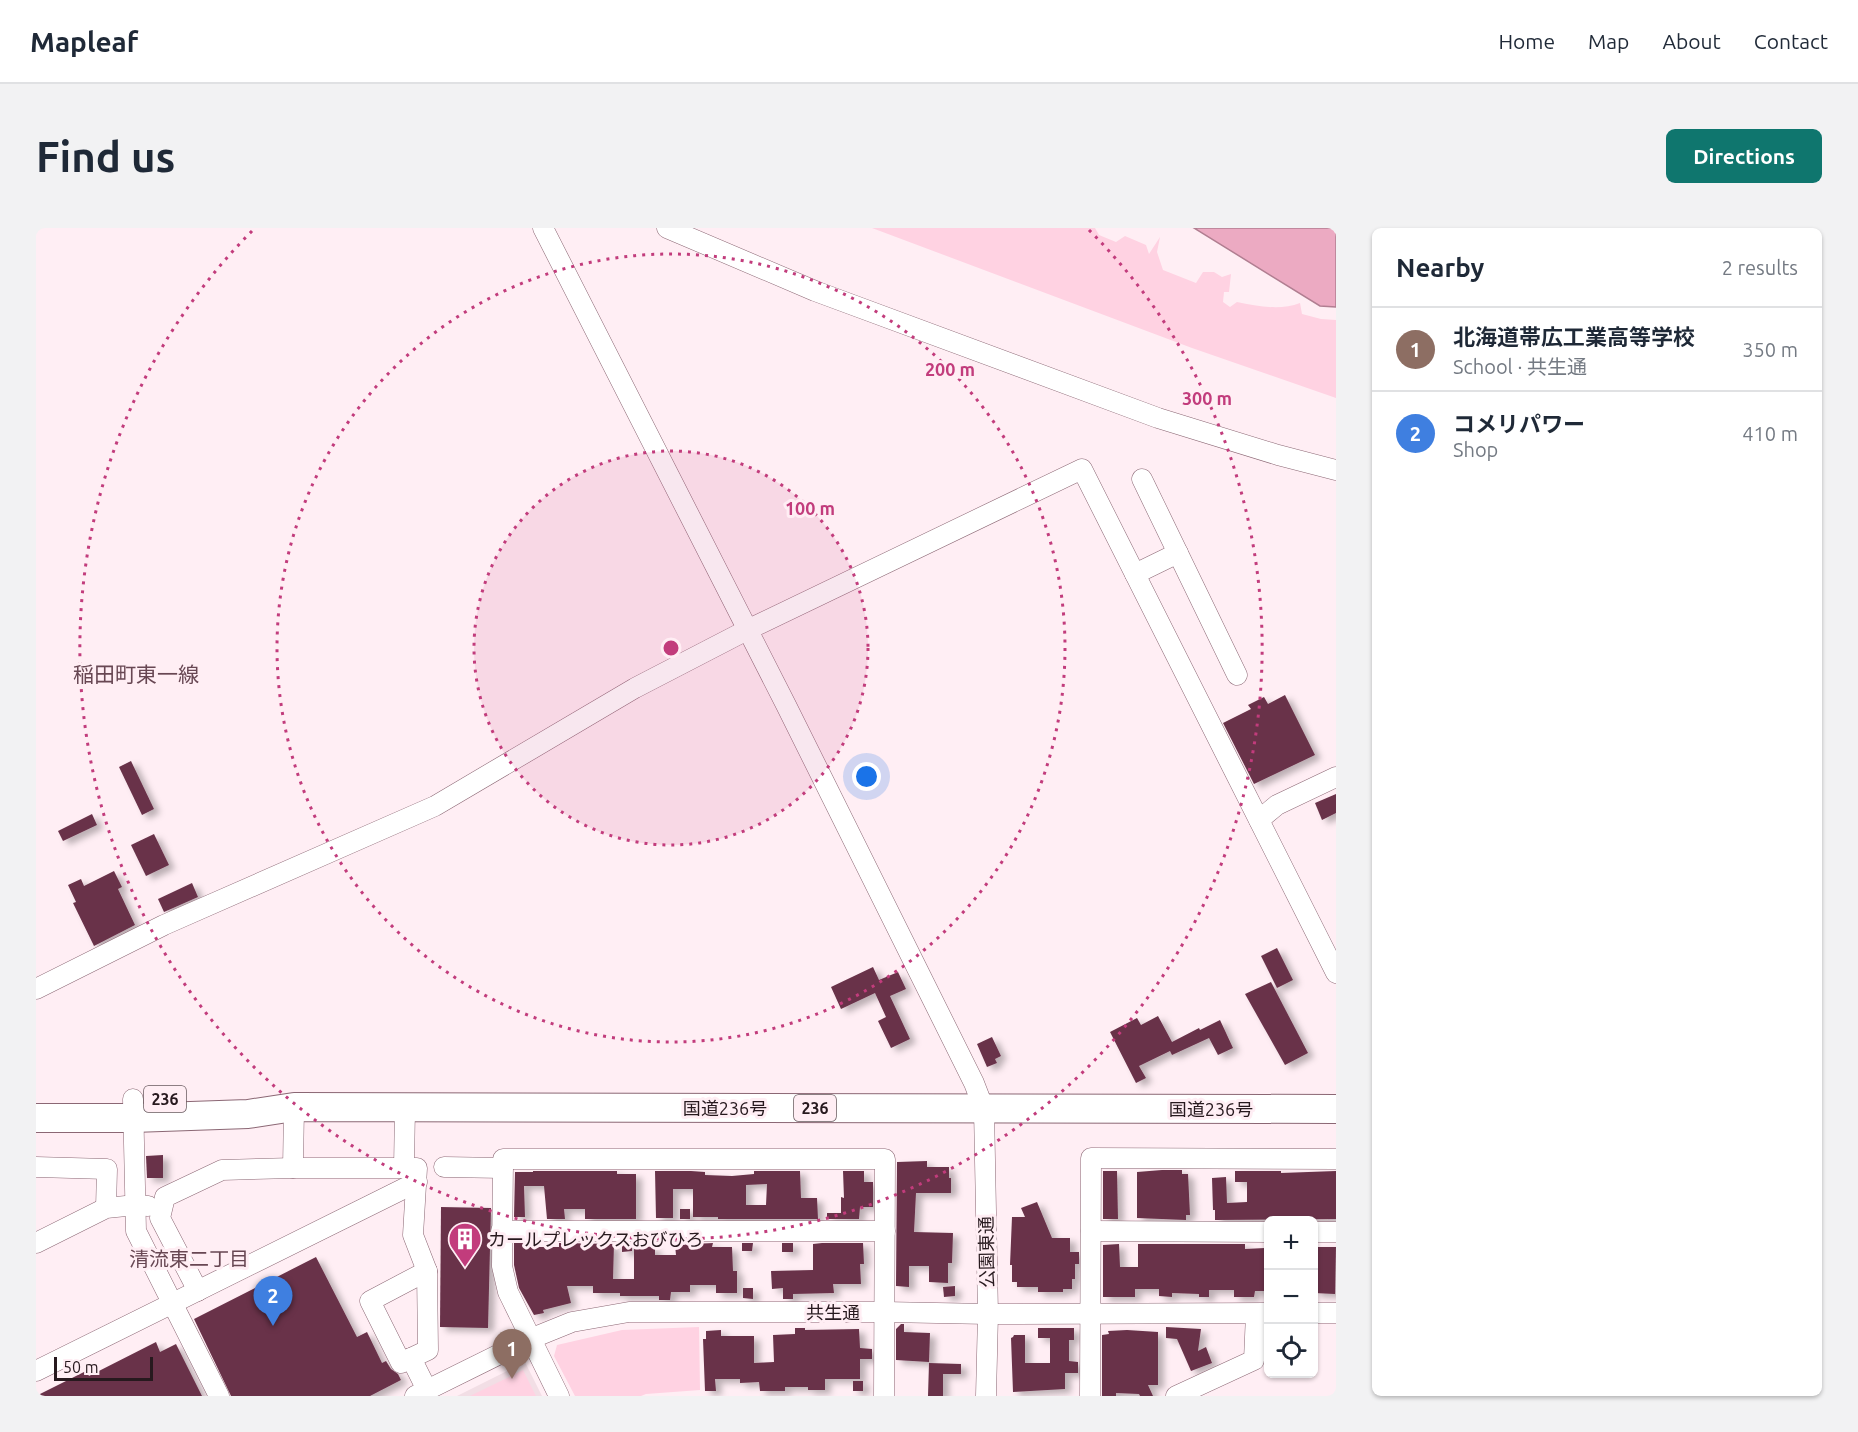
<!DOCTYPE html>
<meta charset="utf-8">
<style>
:root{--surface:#fff;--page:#f2f2f3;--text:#1f2937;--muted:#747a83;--line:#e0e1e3;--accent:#0f766e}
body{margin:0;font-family:Ubuntu,"Noto Sans JP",sans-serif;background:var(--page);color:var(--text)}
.controls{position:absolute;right:18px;bottom:18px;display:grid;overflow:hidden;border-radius:9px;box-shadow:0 2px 4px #0004}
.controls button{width:54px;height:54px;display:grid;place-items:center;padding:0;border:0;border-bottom:2px solid var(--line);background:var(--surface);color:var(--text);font:30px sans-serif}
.scale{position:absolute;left:18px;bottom:15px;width:99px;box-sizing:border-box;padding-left:6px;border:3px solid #27191e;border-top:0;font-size:16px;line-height:21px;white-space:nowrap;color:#27191e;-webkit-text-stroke:4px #ffeef4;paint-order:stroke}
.you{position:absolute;left:831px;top:549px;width:21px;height:21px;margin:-15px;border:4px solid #fff;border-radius:50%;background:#1a73e8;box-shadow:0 0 0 9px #1a73e833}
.badge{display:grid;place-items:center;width:39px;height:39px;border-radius:50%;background:var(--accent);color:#fff;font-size:20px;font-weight:700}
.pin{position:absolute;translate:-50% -50px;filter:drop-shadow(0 2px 3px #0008)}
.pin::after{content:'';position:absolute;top:32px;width:21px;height:18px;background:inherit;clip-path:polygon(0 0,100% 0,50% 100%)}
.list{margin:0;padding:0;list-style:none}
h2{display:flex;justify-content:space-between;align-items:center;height:78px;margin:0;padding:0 24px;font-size:26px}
h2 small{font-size:20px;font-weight:400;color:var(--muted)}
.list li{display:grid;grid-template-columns:39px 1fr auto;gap:18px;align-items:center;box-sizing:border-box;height:84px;padding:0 24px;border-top:2px solid var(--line)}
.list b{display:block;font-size:22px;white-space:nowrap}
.list p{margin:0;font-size:20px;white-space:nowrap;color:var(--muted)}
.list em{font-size:20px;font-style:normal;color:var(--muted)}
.icon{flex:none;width:33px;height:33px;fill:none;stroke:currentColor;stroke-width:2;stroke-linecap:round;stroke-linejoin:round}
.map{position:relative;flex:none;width:1300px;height:1168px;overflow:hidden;border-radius:9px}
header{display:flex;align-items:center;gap:36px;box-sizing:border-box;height:84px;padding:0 30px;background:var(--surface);border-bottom:2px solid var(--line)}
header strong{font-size:28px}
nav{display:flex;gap:33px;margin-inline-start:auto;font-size:21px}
.intro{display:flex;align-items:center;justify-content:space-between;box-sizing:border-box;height:144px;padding:0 36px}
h1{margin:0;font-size:42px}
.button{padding:15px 27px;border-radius:9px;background:var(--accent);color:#fff;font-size:21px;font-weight:700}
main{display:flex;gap:36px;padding:0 36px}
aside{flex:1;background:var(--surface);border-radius:9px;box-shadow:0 2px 4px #0004}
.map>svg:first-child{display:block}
.built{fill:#f2dee5}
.green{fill:#ffd2e2}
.water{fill:#ecaac2;stroke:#b17e91;stroke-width:1.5}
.building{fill:#693249;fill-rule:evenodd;filter:url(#shadow)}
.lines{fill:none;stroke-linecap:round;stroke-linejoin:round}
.minor-casing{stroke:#8b6774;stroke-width:21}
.highway-casing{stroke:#8b6774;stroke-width:30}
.minor{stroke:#fff;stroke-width:20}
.highway{stroke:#fff;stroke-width:28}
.ring{fill:none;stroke:#c23c7c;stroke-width:3;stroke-dasharray:3 6}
.labels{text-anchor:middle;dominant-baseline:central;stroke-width:6;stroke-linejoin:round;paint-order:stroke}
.shield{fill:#ffeef4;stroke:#68595e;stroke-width:1.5}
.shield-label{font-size:16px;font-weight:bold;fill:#27191e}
.street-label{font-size:18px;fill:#27191e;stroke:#ffeef4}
.poi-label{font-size:18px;fill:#27191e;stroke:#ffeef4;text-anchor:start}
.neighbourhood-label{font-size:20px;fill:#684753;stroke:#ffeef4}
.quarter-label{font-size:21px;fill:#684753;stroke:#ffeef4}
.centre{fill:#c23c7c;stroke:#ffeef4;stroke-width:3}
.ring-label{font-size:18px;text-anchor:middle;font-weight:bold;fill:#c23c7c;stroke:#ffeef4;stroke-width:6;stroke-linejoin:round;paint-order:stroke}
</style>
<header>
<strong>Mapleaf</strong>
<nav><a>Home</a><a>Map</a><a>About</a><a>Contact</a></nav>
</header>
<div class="intro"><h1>Find us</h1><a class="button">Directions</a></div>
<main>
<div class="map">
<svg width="1300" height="1168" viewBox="0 0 1300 1168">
<defs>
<filter id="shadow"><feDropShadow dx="6" dy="4" stdDeviation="3" flood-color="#0004"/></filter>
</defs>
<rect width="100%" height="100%" fill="#ffeef4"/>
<!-- built -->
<polygon class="built" points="489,1134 506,1168 421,1168"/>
<!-- green -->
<g class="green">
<path d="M836,0H1059L1063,7L1080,14L1089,8L1110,17L1113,26L1124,9L1121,24L1127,42L1160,55L1167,44H1178L1186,49L1195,46L1193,64H1188L1187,74L1194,79L1201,74C1221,78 1244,83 1264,75L1266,86L1285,91L1300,92V170L1156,120Z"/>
<polygon points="663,1099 664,1162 610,1166 605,1168 539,1168 518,1128 521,1117 586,1102"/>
<polygon points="487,1142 500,1168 434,1168"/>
</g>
<!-- water -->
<polygon class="water" points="1158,0 1300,0 1300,79 1284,78"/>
<!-- building -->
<g class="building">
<polygon points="1249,467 1279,527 1218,556 1187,495 1215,481 1212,477 1228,469 1232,476"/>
<polygon points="95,533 118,581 106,587 83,539"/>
<polygon points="1300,566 1300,585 1286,592 1279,575"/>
<polygon points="56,586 61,597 27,613 22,603"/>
<polygon points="118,606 133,637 110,648 95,617"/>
<polygon points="78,643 86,659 82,661 99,697 58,718 37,675 40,674 32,657 45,651 48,658"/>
<polygon points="156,655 162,669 128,684 122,671"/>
<polygon points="1241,720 1257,752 1241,760 1225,728"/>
<polygon points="837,739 843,752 862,744 870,761 854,768 874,811 855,820 842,793 850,789 839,765 805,781 795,759"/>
<polygon points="1235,754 1272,825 1249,837 1209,766"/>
<polygon points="1122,788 1136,814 1163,800 1164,802 1184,792 1197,820 1182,827 1173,810 1136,827 1134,823 1103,838 1110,850 1100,855 1074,804 1101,790 1105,797"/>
<polygon points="956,809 965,828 959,831 961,835 951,839 941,816"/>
<polygon points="127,927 127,950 111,950 110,928"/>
<polygon points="891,933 891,939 913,939 913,950 915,950 915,965 880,965 878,1004 917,1005 916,1035 912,1035 912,1055 893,1054 893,1038 873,1038 873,1059 860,1058 861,934"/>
<polygon points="1126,942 1146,942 1146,946 1152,946 1154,987 1150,987 1150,992 1101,990 1101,944"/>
<polygon points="497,943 581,943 581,946 600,946 600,991 549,991 549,981 528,981 529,991 511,991 508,958 488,958 489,989 478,989 479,944 497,944"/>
<path d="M619,943H655L669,944V947L696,948L718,946V943H764L765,970H781L782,991H682V989H657V961H637V990H620ZM731,956L730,977H710V957Z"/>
<polygon points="807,943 828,943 828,954 837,954 837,979 824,979 823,991 791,991 791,985 805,985 805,969 808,970"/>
<polygon points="1067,943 1081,943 1082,991 1067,991"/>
<polygon points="1199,943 1245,943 1245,945 1300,943 1300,991 1179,992 1179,982 1177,982 1176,950 1190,949 1191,975 1211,974 1211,954 1199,954"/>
<polygon points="1001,974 1016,1010 1034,1010 1034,1024 1043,1024 1043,1036 1039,1036 1039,1051 1036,1051 1036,1061 1027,1061 1027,1064 1002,1064 1002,1059 981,1059 981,1054 976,1054 976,1037 974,1037 976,989 989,989 985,980"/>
<polygon points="405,979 455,980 452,1100 404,1099"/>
<rect x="644" y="981" width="10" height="10"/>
<polygon points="478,1015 489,1015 490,1019 523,1019 523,1015 578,1016 577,1051 598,1051 598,1018 619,1019 619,1027 640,1027 639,1017 677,1015 676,1019 696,1019 697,1043 701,1043 701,1065 680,1065 680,1057 654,1057 654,1064 635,1064 634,1072 623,1072 623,1068 584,1068 584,1065 557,1065 557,1058 531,1058 535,1075 507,1082 508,1085 498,1087 483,1060 478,1037"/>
<polygon points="586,1015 596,1015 596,1023 586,1024"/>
<polygon points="706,1015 717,1015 716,1023 706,1023"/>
<rect x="746" y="1015" width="11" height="9"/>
<polygon points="786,1015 827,1015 828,1036 824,1036 825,1056 797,1056 798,1065 757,1066 757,1071 747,1071 747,1060 736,1061 735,1043 777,1042 777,1016"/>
<polygon points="1083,1016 1084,1039 1102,1039 1102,1016 1209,1016 1209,1021 1229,1020 1230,1045 1232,1045 1232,1063 1219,1063 1218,1069 1198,1069 1198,1062 1173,1062 1173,1069 1163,1069 1163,1066 1136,1065 1136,1069 1123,1068 1123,1061 1099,1061 1099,1069 1067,1069 1067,1017"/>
<polygon points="1278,1019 1300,1019 1299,1066 1278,1065"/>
<polygon points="280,1029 321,1109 331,1104 346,1135 350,1133 355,1141 362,1146 365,1152 334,1168 195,1168 158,1091"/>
<polygon points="919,1058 919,1068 908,1069 907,1059"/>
<polygon points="707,1060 717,1060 717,1071 707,1070"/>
<polygon points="865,1096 868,1096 868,1104 894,1105 893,1134 860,1132 860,1101"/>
<polygon points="1130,1099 1165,1101 1162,1123 1170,1119 1176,1135 1155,1143 1141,1111 1130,1110"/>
<polygon points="759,1100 769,1100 769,1102 823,1101 824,1120 836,1121 836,1131 824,1131 824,1151 789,1151 789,1162 772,1162 772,1159 749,1159 749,1163 724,1163 723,1154 704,1155 704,1151 679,1151 680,1163 669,1163 667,1111 670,1111 670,1103 685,1102 685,1108 718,1108 718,1135 738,1134 737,1107 759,1106"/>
<polygon points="1002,1100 1038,1100 1038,1112 1033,1112 1033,1133 1042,1134 1042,1145 1029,1145 1029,1161 977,1164 975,1110 977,1109 978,1107 989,1107 989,1135 1014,1135 1014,1110 1002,1110"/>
<polygon points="1091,1102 1122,1104 1122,1157 1112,1157 1117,1168 1104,1168 1103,1166 1080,1165 1080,1168 1066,1168 1066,1107 1073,1106 1072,1103"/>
<polygon points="120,1114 124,1124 140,1116 166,1168 0,1168 50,1143 53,1148"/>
<polygon points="893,1135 925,1136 925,1146 907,1146 907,1168 892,1168"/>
<rect x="817" y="1153" width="10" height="10"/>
</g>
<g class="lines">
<!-- minor casing -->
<g class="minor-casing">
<g id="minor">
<polyline points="507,0 750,477 938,855 948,881 952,1086 950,1168"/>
<polyline points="631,0 779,63 1122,190 1242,227 1300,242"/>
<polyline points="1106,251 1201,447"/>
<polyline points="1099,346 1142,325"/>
<polyline points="1223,592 1241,577 1300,549"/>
<polyline points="0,761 128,697 399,578 599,460 711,402 1046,241 1300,745"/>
<polyline points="97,871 100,1003 183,1168"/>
<polyline points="0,939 71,941 70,980"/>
<polyline points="408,939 467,940"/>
<polyline points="257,940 258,879"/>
<polyline points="368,940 369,879"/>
<polyline points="465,1003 849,1003"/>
<polyline points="1055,1003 1232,1004"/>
<polyline points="1278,1004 1300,1004"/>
<polyline points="0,1015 70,980 100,977 112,978"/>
<polyline points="162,1063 124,990 129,969 186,942 257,940 381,940 377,1007 391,1043 392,1122 375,1130 391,1162"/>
<polyline points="1278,1085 1300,1085"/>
<polyline points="375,1130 365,1135 334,1073 391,1043"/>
<polyline points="0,1143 381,954"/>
<polyline points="379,1168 494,1111 536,1094 593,1084 849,1084 952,1086 1232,1085"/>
<polyline points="523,1168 472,1064 466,1038 467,931 849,931 848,1168"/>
<polyline points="1054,1168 1055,930 1300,931"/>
<polyline points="1140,1168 1218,1132 1220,1086"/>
</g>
</g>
<!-- highway casing -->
<g class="highway-casing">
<polyline id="highway" points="0,890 97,890 212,886 258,879 1300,881"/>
</g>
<!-- minor -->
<use href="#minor" class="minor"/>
<!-- highway -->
<use href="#highway" class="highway"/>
</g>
<!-- distance rings -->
<circle cx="635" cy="420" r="197" fill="#c23c7c" fill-opacity=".12"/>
<g class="ring">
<circle cx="635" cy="420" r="197"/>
<circle cx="635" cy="420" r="394"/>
<path d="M1053 2A591 591 0 1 1 217 2"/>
</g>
<!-- icons -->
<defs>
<g id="building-pin" transform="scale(1.725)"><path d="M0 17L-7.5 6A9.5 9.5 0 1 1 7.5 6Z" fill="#c23c7c" stroke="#ffeef4"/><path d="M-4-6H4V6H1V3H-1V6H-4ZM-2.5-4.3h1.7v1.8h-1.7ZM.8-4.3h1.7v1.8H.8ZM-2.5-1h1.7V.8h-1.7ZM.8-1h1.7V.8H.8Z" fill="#fff"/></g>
</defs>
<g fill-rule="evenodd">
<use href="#building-pin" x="429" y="1011"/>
</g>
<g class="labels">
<!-- shield labels -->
<g class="shield">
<rect x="108" y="858" width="42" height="26" rx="4.5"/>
<rect x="758" y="867" width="42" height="26" rx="4.5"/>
</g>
<g class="shield-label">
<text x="129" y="871">236</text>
<text x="779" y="880">236</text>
</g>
<!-- street labels -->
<g class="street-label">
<text x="689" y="880">国道236号</text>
<text x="1175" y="881">国道236号</text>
<text transform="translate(950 1024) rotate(-91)">公園東通</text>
<text x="797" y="1084">共生通</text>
</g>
<!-- poi labels -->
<g class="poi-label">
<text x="452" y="1011">カールプレックスおびひろ</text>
</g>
<!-- neighbourhood labels -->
<g class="neighbourhood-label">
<text x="153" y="1030">清流東二丁目</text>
</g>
<!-- quarter labels -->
<g class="quarter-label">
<text x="100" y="446">稲田町東一線</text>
</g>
</g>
<circle cx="635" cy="420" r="9" class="centre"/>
<g class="ring-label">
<text x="914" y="148">200 m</text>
<text x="1171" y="177">300 m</text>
<text x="774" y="287">100 m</text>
</g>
</svg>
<div class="controls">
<button>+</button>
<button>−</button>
<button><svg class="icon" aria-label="locate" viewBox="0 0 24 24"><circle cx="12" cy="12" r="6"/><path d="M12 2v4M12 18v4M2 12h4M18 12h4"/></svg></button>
</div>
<div class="scale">50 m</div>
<div class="you"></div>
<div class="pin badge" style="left:476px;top:1151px;background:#8d6e63">1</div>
<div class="pin badge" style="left:237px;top:1098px;background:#3f7fe0">2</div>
</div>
<aside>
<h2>Nearby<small>2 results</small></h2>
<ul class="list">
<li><span class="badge" style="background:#8d6e63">1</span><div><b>北海道帯広工業高等学校</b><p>School · 共生通</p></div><em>350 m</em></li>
<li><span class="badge" style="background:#3f7fe0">2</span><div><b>コメリパワー</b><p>Shop</p></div><em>410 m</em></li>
</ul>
</aside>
</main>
